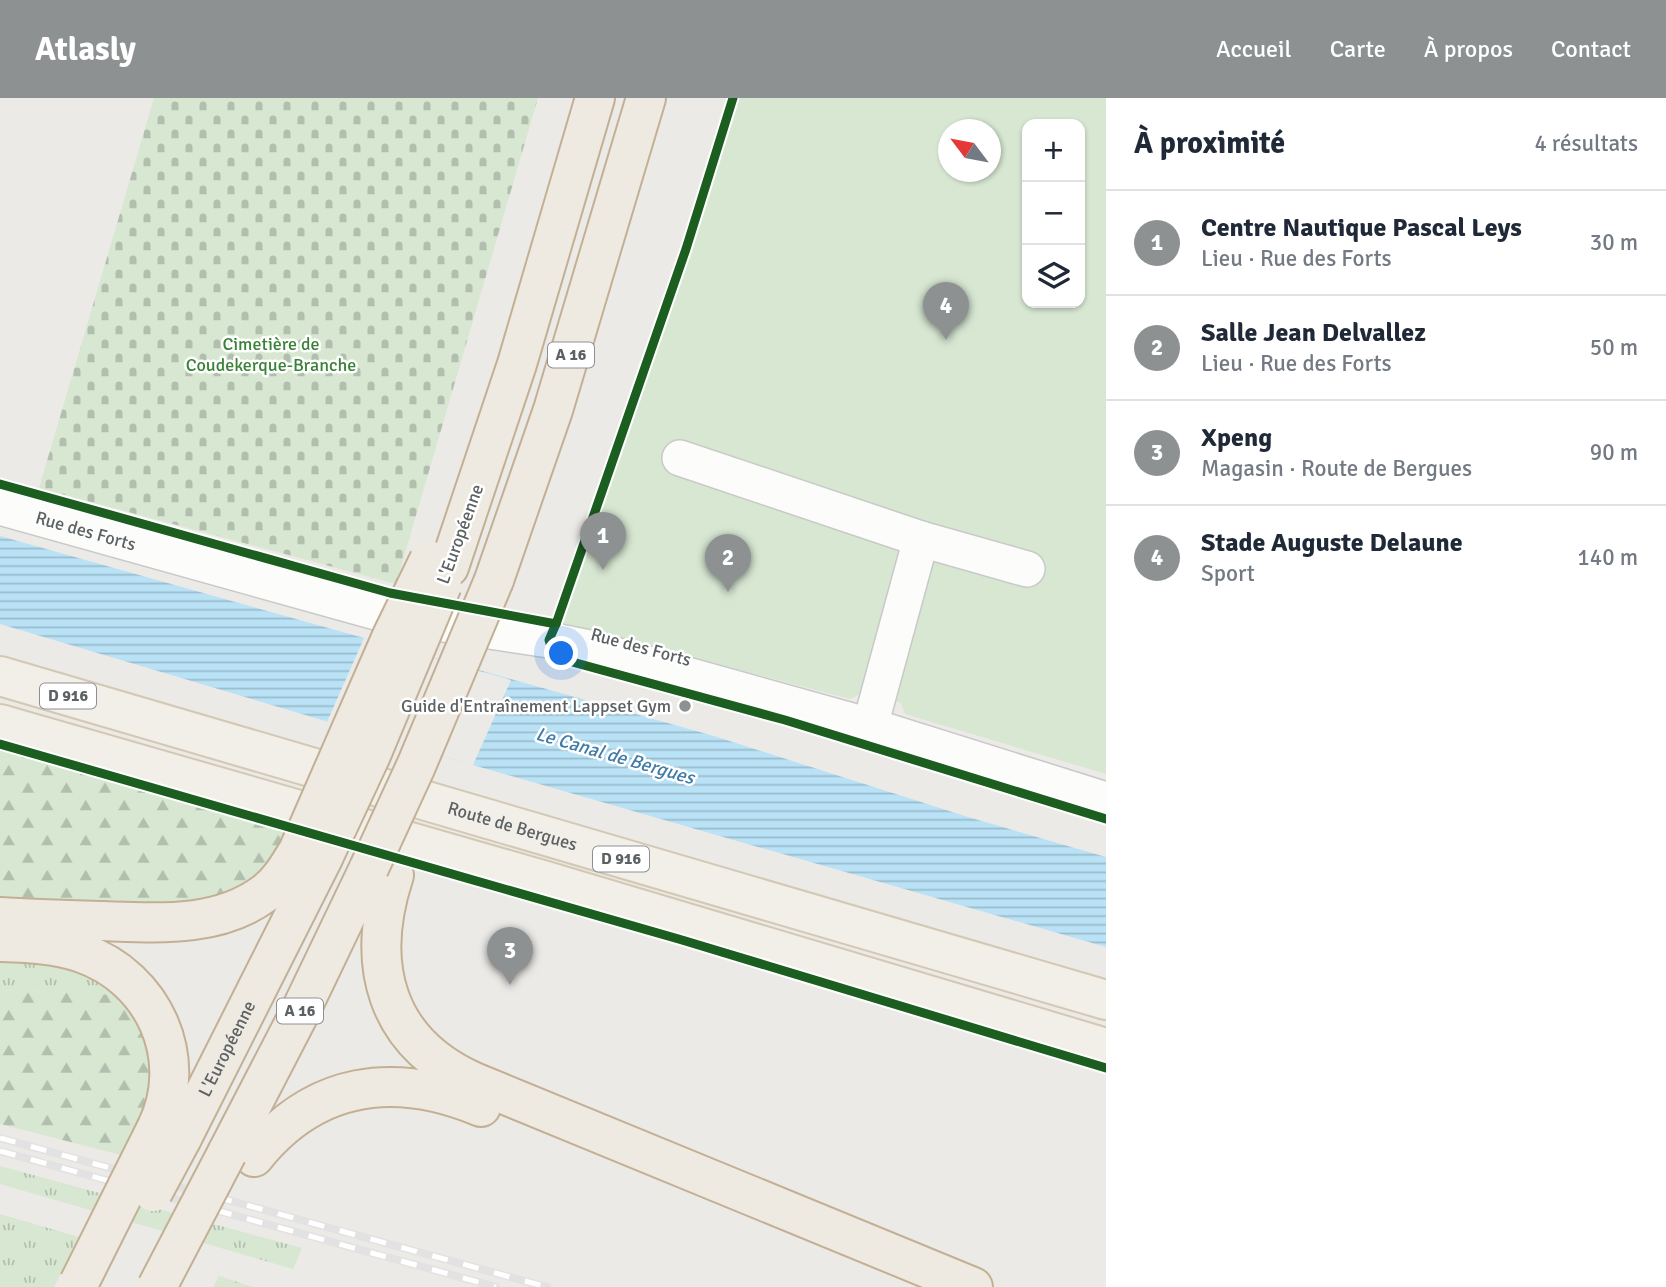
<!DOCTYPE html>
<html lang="fr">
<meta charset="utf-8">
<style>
:root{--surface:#fff;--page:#f2f2f3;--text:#1f2937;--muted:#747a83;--line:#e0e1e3;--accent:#8e9192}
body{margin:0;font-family:Signika,sans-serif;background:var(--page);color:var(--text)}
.controls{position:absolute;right:21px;top:21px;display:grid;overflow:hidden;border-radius:14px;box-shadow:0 2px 5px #0004}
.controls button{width:63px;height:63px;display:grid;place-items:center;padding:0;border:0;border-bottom:2px solid var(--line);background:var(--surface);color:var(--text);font:35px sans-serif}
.compass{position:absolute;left:938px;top:21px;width:63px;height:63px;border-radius:50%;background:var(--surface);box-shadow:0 2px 5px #0004;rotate:302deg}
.you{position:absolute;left:562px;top:556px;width:24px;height:24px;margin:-18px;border:5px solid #fff;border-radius:50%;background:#1a73e8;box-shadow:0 0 0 10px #1a73e833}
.badge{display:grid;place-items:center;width:46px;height:46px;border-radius:50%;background:var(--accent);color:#fff;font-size:23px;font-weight:700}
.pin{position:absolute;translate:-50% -58px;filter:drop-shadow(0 2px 4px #0008)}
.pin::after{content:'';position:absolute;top:37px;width:24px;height:21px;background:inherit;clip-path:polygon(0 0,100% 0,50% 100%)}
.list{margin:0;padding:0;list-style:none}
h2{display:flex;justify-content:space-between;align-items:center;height:91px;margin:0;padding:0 28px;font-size:30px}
h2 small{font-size:23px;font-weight:400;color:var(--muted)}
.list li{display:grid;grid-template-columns:46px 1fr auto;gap:21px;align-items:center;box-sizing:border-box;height:105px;padding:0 28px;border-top:2px solid var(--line)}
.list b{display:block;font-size:26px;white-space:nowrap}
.list p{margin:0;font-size:23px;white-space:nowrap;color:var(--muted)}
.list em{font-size:23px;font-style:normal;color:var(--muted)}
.icon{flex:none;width:38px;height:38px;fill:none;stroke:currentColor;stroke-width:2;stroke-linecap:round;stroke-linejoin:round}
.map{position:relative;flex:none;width:1106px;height:1189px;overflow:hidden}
header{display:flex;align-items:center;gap:42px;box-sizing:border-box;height:98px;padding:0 35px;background:var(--accent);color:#fff}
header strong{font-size:33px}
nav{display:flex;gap:38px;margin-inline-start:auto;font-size:24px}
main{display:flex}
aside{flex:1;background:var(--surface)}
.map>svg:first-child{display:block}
.grass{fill:url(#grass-tufts)}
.forest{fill:url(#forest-firs)}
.cemetery{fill:url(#cemetery-stones)}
.pitch{fill:#d7e7d2;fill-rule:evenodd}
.water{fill:url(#water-rules)}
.pier{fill:#eceae6}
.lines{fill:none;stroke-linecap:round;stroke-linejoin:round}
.minor-casing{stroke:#c8c9c8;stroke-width:38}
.major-casing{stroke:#d3c8b4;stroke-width:42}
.highway-casing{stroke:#c3b094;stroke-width:42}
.minor{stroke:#fcfcfb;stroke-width:35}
.major{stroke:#f2efe8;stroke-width:38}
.highway{stroke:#efeae1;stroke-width:38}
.rail-casing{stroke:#e3e2e2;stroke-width:8}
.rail{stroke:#fff;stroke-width:5;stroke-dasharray:16;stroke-linecap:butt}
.highway-bridge-casing{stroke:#c3b094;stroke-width:42;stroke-linecap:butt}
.highway-bridge{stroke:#efeae1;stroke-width:38}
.cycleway-casing{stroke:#fff;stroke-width:13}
.cycleway{stroke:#1b5e20;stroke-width:9}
.poi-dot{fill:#8e9192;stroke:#fff;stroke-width:2.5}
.labels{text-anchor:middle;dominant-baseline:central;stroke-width:5;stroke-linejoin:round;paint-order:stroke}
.shield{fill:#fff;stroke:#8d9092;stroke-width:2}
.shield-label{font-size:16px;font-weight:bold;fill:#5c6164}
.park-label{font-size:18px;fill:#3a8236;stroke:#fff}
.street-label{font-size:18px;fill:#5c6164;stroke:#fff}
.poi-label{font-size:18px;fill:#5c6164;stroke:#fff;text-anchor:end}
.water-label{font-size:19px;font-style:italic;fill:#407ca7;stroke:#fff}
</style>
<header>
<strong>Atlasly</strong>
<nav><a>Accueil</a><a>Carte</a><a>À propos</a><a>Contact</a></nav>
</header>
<main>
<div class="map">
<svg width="1106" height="1189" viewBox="0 0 1106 1189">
<defs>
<pattern id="grass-tufts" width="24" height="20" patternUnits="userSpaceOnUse" patternTransform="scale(1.75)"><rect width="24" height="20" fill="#d7e7d2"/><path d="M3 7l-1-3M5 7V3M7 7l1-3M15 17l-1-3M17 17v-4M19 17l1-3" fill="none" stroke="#b2bfae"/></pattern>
<pattern id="forest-firs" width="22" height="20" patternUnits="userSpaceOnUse" patternTransform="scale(1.75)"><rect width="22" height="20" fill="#d7e7d2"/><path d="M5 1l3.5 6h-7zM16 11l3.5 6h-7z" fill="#b2bfae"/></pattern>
<pattern id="cemetery-stones" width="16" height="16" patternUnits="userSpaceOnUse" patternTransform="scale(1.75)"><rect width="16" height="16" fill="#d7e7d2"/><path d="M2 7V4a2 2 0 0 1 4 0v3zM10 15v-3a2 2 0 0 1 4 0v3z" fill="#b2bfae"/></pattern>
<pattern id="water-rules" width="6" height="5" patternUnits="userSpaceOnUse" patternTransform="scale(1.75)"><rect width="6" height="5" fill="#bae2f6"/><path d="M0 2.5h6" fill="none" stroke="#9abbcb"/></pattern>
</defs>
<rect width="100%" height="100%" fill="#eceae6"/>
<!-- grass -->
<g class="grass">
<polygon points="0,858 60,861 101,877 119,897 0,892"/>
<polygon points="0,1068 302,1150 293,1171 0,1086"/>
<polygon points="0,1116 79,1139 54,1189 0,1189"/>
<polygon points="219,1178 253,1189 213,1189"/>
</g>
<!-- forest -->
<g class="forest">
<polygon points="0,652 285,735 267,774 235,791 204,802 164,810 0,804"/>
<polygon points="0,892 119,897 144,935 153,969 153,1002 121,1057 0,1026"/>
</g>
<!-- cemetery -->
<polygon class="cemetery" points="154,0 538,0 396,486 39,390"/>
<!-- pitch -->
<path class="pitch" d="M736,0H1106V676L905,616L901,605L862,595L850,601L559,524ZM1027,26H1080V205H1027ZM948,32H990V74H948Z"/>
<!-- water -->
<polygon class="water" points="0,438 714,638 968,719 1106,759 1106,849 473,667 0,526"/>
<!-- pier -->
<polygon class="pier" points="364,540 511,582 473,667 327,624"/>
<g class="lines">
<!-- minor casing -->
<g class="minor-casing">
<g id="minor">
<polyline points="680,360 921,441 1027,471"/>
<path id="s1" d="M0,409L390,518L549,542L594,551L870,628L1106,702"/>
<polyline points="870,628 921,441"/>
</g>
</g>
<!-- major casing -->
<g class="major-casing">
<g id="major">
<path id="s2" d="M0,578L1106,902"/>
<polyline points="0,626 546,783 1106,950"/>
</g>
</g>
<!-- highway casing -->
<g class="highway-casing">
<g id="highway">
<polyline points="449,469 517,266 595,0"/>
<polyline points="494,482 553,312 646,0"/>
<path d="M394,777C365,865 384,944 474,984L973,1189"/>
<path d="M0,819C34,821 69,822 103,823C158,825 218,830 265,795C280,784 288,769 298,753"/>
<path d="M2,844C29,845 57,846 82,855C154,880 190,960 157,1029"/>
<path id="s3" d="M182,1040L323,760"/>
<polyline points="227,1055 299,916 369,770"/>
<path d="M254,1059C315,983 394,973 481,1009"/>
</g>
</g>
<!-- minor -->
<use href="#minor" class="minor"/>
<!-- major -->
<use href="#major" class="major"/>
<!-- highway -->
<use href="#highway" class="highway"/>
<!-- rail casing -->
<g class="rail-casing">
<g id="rail">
<polyline points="0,1040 547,1189"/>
<polyline points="0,1053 496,1189"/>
</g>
</g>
<!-- rail -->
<use href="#rail" class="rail"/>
<!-- highway-bridge casing -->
<g class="highway-bridge-casing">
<g id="highway-bridge">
<polyline points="298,753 392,538 429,462"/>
<polyline points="323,760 371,657 442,487"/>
<polyline points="369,770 416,668 494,482"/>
<polyline points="153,1094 182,1040"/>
<polyline points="79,1185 157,1029"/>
<polyline points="157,1189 227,1055"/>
</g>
</g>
<!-- highway-bridge -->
<use href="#highway-bridge" class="highway-bridge"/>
<!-- cycleway casing -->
<g class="cycleway-casing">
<g id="cycleway">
<polyline points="0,386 390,495 556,526 549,542 554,559 785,622 1106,721"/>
<polyline points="556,526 686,151 733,0"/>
<polyline points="0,646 682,842 1106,970"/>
</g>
</g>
<!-- cycleway -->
<use href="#cycleway" class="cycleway"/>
</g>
<!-- markers -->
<circle class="poi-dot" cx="685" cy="608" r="7"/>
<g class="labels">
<!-- shield labels -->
<g class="shield">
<rect x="548" y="244.5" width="46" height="25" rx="5"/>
<rect x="40" y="585.5" width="56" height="25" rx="5"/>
<rect x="593" y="748.5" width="56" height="25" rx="5"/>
<rect x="277" y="900.5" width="46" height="25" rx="5"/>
</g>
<g class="shield-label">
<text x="571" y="257">A 16</text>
<text x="68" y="598">D 916</text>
<text x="621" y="761">D 916</text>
<text x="300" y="913">A 16</text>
</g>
<!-- park labels -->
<g class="park-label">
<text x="271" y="246">Cimetière de<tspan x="271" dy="21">Coudekerque-Branche</tspan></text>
</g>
<!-- street labels -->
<g class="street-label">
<text stroke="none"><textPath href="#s1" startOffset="89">Rue des Forts</textPath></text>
<text transform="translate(460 436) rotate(-70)">L'Européenne</text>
<text transform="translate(641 549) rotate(15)">Rue des Forts</text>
<text stroke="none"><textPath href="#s2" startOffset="534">Route de Bergues</textPath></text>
<text stroke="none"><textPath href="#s3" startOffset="100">L'Européenne</textPath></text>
</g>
<!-- poi labels -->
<g class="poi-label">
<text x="671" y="608">Guide d'Entraînement Lappset Gym</text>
</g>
<!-- water labels -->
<g class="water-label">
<text transform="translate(615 658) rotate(16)">Le Canal de Bergues</text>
</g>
</g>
</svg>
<div class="controls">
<button>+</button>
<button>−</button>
<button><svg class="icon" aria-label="layers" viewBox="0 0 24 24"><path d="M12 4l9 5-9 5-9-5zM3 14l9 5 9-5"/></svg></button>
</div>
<svg class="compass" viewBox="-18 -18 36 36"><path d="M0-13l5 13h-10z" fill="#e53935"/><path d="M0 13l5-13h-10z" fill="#747a83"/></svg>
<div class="you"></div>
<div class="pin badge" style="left:603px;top:472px">1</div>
<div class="pin badge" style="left:728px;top:494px">2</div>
<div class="pin badge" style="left:510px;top:887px">3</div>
<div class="pin badge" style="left:946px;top:242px">4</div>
</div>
<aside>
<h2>À proximité<small>4 résultats</small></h2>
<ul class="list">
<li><span class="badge">1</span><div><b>Centre Nautique Pascal Leys</b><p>Lieu · Rue des Forts</p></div><em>30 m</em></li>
<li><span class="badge">2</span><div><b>Salle Jean Delvallez</b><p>Lieu · Rue des Forts</p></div><em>50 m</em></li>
<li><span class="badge">3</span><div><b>Xpeng</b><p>Magasin · Route de Bergues</p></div><em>90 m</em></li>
<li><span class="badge">4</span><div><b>Stade Auguste Delaune</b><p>Sport</p></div><em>140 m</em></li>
</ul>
</aside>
</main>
